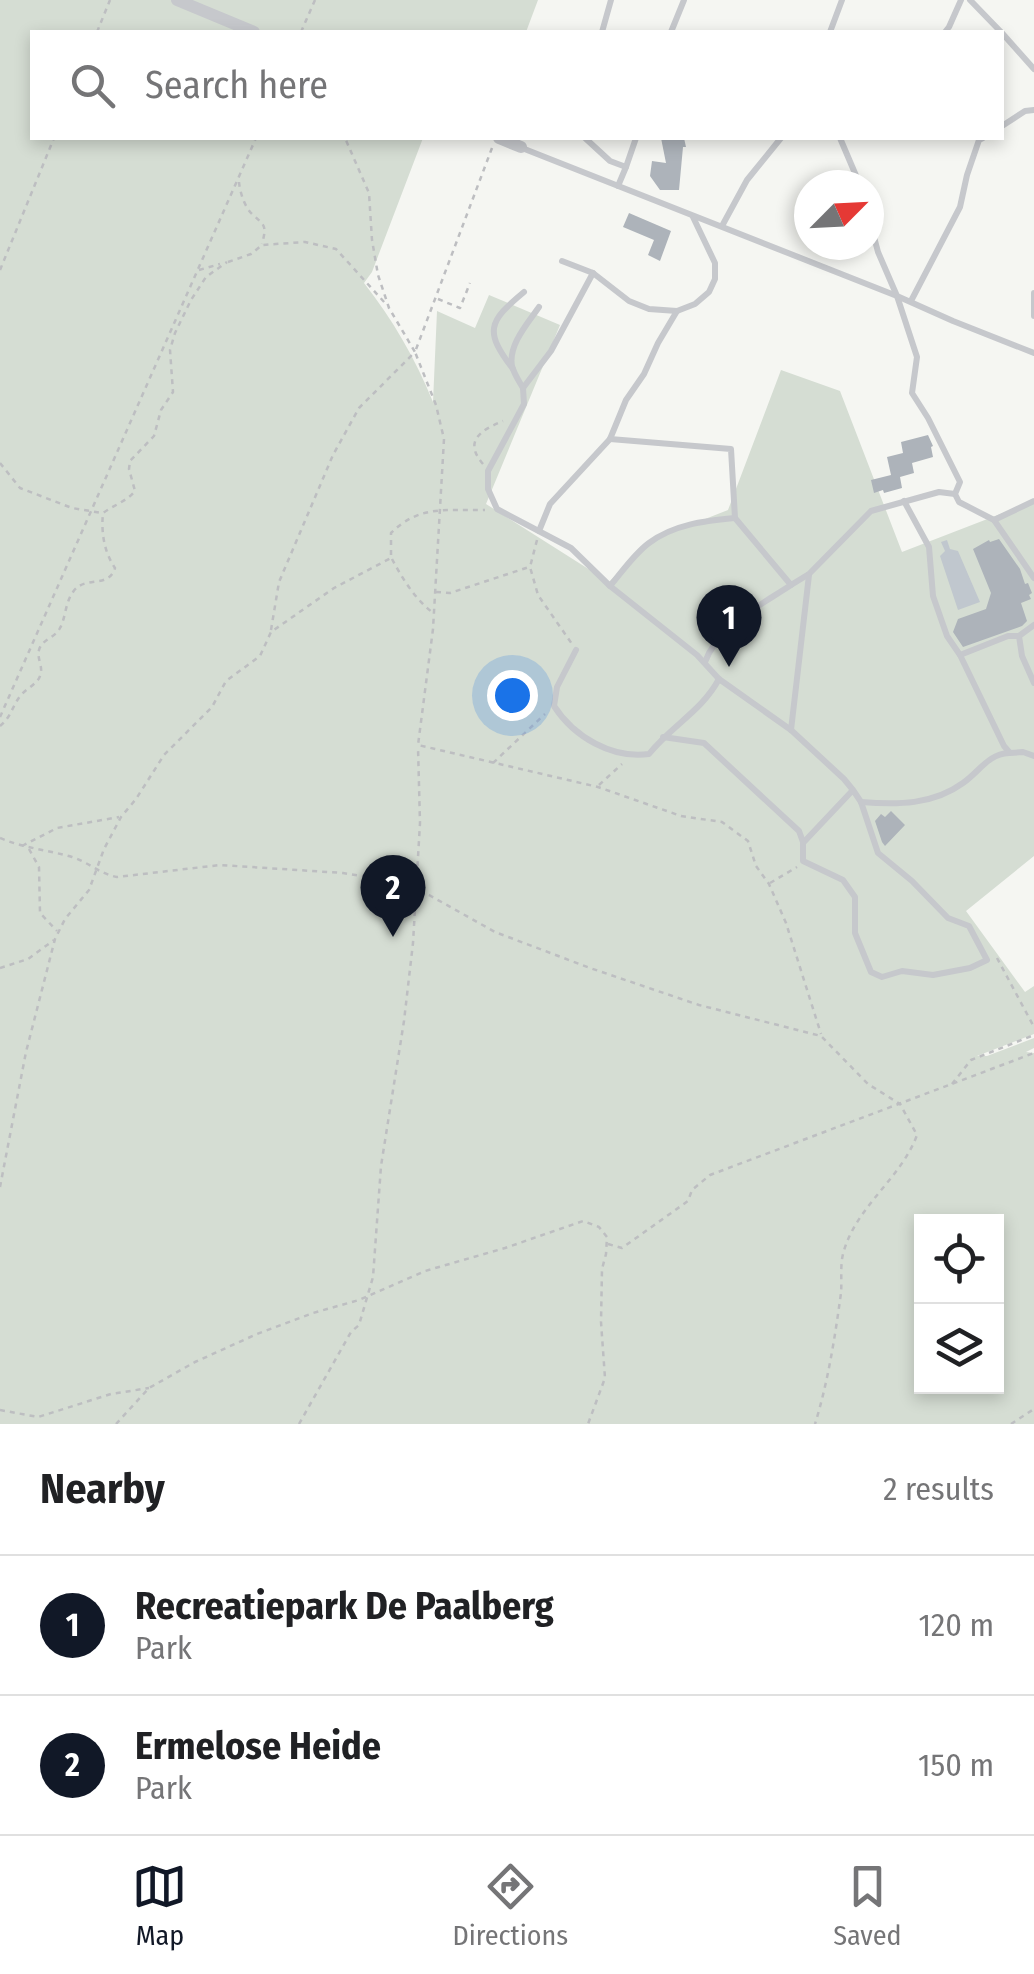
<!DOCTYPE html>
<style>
:root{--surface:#fff;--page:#f6f6f6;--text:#202124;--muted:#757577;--line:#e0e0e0;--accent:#111827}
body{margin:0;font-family:"Fira Sans Condensed",sans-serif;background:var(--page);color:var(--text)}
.controls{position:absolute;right:30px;bottom:30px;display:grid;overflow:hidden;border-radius:0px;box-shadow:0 5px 15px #0003}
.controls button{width:90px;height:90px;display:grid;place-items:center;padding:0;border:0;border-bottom:2px solid var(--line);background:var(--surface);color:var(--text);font:50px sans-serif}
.compass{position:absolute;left:794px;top:170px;width:90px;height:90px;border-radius:50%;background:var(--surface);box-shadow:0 5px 15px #0003;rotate:66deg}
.you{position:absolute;left:512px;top:695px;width:35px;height:35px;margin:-25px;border:8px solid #fff;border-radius:50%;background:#1a73e8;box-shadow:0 0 0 15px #1a73e833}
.badge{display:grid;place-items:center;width:65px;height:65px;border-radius:50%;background:var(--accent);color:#fff;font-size:32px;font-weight:700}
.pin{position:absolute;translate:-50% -82px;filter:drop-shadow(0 2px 5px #0008)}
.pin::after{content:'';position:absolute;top:52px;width:35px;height:30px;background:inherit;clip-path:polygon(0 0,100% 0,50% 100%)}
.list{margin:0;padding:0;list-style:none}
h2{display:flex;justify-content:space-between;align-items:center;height:130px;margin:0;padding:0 40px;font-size:42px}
h2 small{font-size:32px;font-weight:400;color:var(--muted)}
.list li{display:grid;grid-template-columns:65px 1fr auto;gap:30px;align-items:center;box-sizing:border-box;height:140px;padding:0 40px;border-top:2px solid var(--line)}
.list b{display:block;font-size:38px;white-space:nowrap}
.list p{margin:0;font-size:32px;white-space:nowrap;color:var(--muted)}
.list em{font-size:32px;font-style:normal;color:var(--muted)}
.icon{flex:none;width:55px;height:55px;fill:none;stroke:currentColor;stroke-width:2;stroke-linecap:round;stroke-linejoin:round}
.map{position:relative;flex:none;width:1034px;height:1424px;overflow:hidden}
.search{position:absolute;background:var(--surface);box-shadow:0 5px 15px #0003;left:30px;right:30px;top:30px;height:110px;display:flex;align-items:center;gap:25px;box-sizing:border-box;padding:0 35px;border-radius:0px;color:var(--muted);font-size:38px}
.sheet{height:410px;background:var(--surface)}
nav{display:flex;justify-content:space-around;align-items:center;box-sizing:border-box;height:140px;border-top:2px solid var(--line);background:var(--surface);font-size:28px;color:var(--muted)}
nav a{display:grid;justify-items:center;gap:5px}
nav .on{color:var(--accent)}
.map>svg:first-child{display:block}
.green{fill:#d5ddd3;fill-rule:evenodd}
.water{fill:#c0c7ce}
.building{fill:#adb3ba}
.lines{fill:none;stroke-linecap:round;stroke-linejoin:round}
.path{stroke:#bdbec1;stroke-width:2.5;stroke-dasharray:5 5;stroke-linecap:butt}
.service{stroke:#c6c8cc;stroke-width:6}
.minor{stroke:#c6c8cc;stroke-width:12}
</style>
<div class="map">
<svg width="1034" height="1424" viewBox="0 0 1034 1424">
<rect width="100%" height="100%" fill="#f5f6f2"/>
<!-- green -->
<path class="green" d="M0,0H538L526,32H32V138H423L372,272L364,283C393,320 415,358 433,402L437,311L475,328L489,295L560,325L486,504L609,582L649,541L728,510L781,370L840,391L902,552L1034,501V856L966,911L1025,992L1034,986V1034L977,1056H987L1034,1038V1048L1026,1052L1034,1053V1424H0ZM922,1222H996V1386H922Z"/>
<!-- water -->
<polygon class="water" points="947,540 950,549 958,551 980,602 958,610 940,556 945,551 941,542"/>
<!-- building -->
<g class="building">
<polygon points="661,138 684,138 686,147 683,147 679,190 660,190 650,176 652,161 666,163"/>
<polygon points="629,213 671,231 660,261 648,255 654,240 623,227"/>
<polygon points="928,435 933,446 931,447 933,457 912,463 914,473 900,477 902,488 884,493 883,490 874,493 871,480 891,475 887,457 903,453 901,442"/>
<polygon points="999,539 1020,569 1025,584 1028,583 1032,593 1029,595 1031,599 1021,603 1027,621 1022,626 963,647 953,632 958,619 986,609 991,593 973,549 989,540 990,542"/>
<polygon points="891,811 905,825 885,846 882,842 875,821 881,814 885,817"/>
</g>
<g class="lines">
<!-- path -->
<g class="path">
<polyline points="97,32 110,0"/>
<polyline points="301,32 315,0"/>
<polyline points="492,148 415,352 436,405 444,439 433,629 418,745 598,787 681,816 722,822 748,841 756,866 769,884 786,923 821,1034"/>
<path d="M239,182C240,192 244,206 252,214C265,226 267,225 262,244"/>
<polyline points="228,262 251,254 262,245 305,242 336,249 385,303"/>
<polyline points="0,270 54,138"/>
<polyline points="199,270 220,264"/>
<polyline points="438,299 460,308 470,283"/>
<polyline points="0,463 20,488 72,508 102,513"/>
<path d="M483,464C463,441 481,430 503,421"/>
<polyline points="537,540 530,567 538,595 572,644"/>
<path d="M392,559C402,578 415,599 432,612"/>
<polyline points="436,592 450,593 529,567"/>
<polyline points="271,630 279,582 333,455 359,408 415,352 389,308 378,275 372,240 369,193 345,138"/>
<polyline points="0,717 256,138"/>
<path d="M0,726C12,716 12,706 21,695C28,687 40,683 41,672C42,665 37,658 39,650C42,639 55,638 60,628C66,617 65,603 73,592C84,575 109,589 115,568C104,552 101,532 103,513C114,505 127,501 135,491L129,469L130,461L154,436L161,410L173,392L170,350L175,333L191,300L206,277L227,262"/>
<polyline points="493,763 545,714"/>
<polyline points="599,785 622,764"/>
<path d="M0,838C23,848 48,850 72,857C88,862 100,874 117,877L220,865L343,873L393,881L429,895L495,932L590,968L699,1005L821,1036L868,1084L900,1104L917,1135C901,1179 855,1207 843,1254C840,1266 842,1281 841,1293C835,1337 828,1382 815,1424"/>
<polyline points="22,846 57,828 119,817"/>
<polyline points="29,849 39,867 40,913 57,931"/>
<polyline points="770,883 797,867"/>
<polyline points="997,958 1034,1027"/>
<polyline points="0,968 28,959 54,940"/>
<polyline points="952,1084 971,1060 1034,1035"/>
<path d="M0,1187L26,1052L55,939L65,919L89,890L104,849L121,817L136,799L164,755L212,707L226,681L260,656L271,632L334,588L391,558V533C420,504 448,511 485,510"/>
<polyline points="608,1244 622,1248 688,1201 692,1190 710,1175 1034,1053"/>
<polyline points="0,1410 38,1417 111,1394 149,1388"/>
<polyline points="116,1424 149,1388 195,1362 257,1334 313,1313 359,1300 425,1271 505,1248 583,1221 599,1227 607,1237 606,1254 602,1269 601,1322 605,1378 588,1424"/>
<polyline points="299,1424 351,1332 359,1325 373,1277 381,1166 404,1021 413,943 420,823 418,747"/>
<polyline points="1011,1424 1034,1409"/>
</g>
<!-- service -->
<g class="service">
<polyline points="970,0 1001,32"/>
<polyline points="602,32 611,0"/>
<polyline points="671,32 684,0"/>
<polyline points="830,32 842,0"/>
<polyline points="945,32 949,27 961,0"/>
<polyline points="1002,33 1034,69"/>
<polyline points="1002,126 1025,111 1034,110"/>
<polyline points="585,138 610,161 626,167 618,186"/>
<polyline points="840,138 860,185"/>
<polyline points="522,148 897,296 917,357 912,393 928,418 960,482 955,494 959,502 994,520 1034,578"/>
<polyline points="626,167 636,138"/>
<polyline points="869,218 878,252 897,296 953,321 1034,353"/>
<polyline points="722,226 747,180 781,138"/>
<polyline points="562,261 593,273 629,301 649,309 677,311"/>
<polyline points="593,273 551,351 523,388 524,404 488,471 488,489 497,509 571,548 610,586 697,655 719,679 791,730 844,779 853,790 861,802 878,853 912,881 948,918 969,926 987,960 970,968 933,975 902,971 882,977 871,972 855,933 855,897 843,880 803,861 803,843 853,790"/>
<polyline points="1034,293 1034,316"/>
<polyline points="911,301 960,207 967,175 979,140 983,138"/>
<path d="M513,369C484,331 488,322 524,292"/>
<path d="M523,388C519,381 514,374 512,366C508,345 528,323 539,307"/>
<polyline points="610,439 731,449 735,518 791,585 809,574 871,511 939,492 955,494"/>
<polyline points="904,501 929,547 933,596 947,636 960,655 1004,746 1010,753 1023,752 1034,756"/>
<polyline points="994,520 1034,501"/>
<polyline points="539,531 550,504 610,439 626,400 644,374 658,343 677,311 695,304 709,292 715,279 715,263 693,217"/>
<path d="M610,586C622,572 634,554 649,543C674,524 705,521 735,518"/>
<polyline points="1034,625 1019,636 1022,656 1034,683"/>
<path d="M576,650L557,687L554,706C574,737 612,759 649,754C672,725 701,712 719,679"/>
<polyline points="960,655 1008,636 1019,636"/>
<path d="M705,662C718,626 761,605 791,585"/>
<polyline points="791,730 809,575"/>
<polyline points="663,737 704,743 799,831 803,842"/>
<path d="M861,802C897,805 933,805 963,783C980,771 988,754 1009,753"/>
</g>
<!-- minor -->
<g class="minor">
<polyline points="177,0 254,32"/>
<polyline points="499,138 521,147"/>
</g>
</g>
</svg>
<div class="controls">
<button><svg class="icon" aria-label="locate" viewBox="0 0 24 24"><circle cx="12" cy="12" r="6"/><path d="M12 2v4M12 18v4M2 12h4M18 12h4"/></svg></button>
<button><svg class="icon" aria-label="layers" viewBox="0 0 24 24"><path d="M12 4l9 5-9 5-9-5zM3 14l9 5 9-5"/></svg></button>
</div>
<svg class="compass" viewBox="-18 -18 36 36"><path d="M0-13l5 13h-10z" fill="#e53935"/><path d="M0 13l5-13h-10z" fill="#757577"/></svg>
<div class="you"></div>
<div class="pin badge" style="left:729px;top:667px">1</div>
<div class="pin badge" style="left:393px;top:937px">2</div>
<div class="search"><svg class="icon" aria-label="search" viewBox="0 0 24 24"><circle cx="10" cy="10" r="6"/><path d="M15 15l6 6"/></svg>Search here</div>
</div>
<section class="sheet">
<h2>Nearby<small>2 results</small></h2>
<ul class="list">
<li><span class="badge">1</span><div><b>Recreatiepark De Paalberg</b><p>Park</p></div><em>120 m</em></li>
<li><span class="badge">2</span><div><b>Ermelose Heide</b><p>Park</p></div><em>150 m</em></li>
</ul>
</section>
<nav>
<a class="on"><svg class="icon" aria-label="map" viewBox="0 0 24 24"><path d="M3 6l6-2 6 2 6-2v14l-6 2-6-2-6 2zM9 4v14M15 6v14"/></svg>Map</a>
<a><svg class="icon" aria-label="directions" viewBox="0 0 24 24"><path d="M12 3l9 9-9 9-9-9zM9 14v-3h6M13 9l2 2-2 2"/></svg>Directions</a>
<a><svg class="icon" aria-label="saved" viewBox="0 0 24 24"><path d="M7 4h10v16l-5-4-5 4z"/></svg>Saved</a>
</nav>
